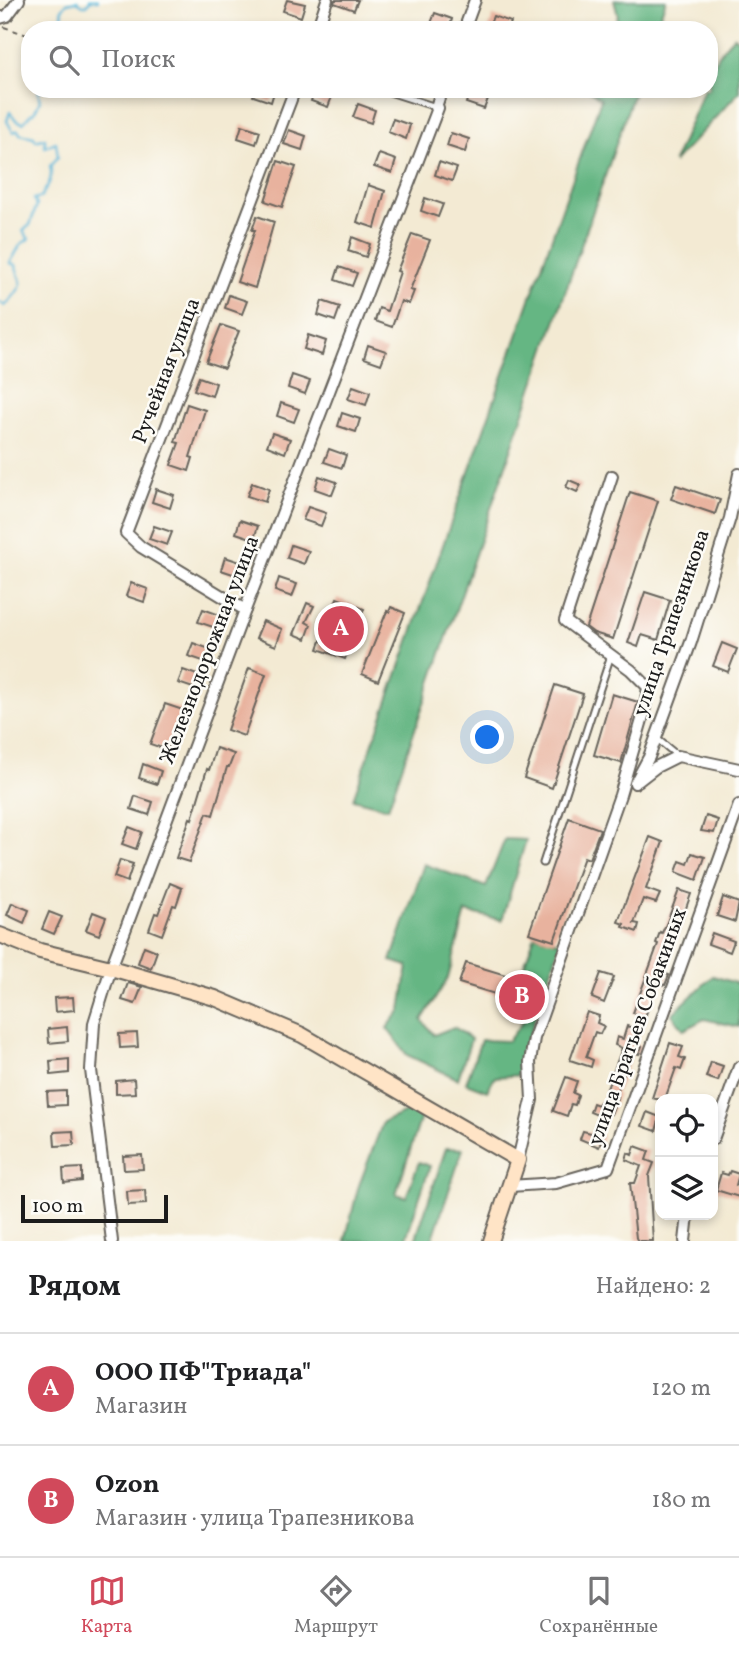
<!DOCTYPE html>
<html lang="ru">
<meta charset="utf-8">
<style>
:root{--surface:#fff;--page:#f2f2f2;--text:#202124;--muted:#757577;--line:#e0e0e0;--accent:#d1495b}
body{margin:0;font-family:Vollkorn,serif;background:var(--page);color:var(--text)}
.controls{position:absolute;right:21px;bottom:21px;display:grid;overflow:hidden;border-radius:14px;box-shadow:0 4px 10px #0003}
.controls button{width:63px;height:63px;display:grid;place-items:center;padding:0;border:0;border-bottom:2px solid var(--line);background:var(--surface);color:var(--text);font:35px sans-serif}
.scale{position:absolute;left:21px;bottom:18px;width:147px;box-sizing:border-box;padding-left:7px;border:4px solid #1c1c1c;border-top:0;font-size:19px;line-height:24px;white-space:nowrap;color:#1c1c1c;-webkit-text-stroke:5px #fdfcf7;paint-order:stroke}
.you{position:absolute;left:488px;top:738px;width:24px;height:24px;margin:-18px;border:5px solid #fff;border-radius:50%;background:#1a73e8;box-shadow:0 0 0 10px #1a73e833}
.badge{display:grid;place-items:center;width:46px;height:46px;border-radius:50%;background:var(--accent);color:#fff;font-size:23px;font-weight:700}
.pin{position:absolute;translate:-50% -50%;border:4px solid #fff;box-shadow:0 2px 7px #0006}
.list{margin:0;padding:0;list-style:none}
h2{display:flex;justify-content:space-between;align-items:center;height:91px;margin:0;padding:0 28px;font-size:30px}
h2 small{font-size:23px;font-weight:400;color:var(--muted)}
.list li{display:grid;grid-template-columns:46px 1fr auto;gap:21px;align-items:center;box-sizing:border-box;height:112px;padding:0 28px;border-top:2px solid var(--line)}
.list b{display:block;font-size:26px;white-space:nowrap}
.list p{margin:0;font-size:23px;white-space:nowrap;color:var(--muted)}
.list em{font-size:23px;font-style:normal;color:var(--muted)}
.icon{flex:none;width:38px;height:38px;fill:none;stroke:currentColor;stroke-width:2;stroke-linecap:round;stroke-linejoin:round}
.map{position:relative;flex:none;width:739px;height:1241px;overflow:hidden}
.search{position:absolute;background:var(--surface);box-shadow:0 4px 10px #0003;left:21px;right:21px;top:21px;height:77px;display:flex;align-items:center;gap:18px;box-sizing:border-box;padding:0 24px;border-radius:28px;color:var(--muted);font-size:26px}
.sheet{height:315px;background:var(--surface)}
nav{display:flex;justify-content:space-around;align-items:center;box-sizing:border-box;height:98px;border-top:2px solid var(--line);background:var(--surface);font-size:19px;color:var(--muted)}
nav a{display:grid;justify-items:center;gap:4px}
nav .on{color:var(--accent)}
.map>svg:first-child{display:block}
.forest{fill:#65b683;stroke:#406950;stroke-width:2}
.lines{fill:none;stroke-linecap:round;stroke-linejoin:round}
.stream{stroke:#59b4d7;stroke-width:2.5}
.building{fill:#e8b29e}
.lane-casing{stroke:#67645c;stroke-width:9}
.street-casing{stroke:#67645c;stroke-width:14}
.secondary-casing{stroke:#67645c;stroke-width:18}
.path{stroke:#67645c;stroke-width:2;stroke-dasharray:5 5;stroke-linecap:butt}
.lane{stroke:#fff;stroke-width:5}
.street{stroke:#fff;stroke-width:10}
.secondary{stroke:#ffe4c6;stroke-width:14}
.labels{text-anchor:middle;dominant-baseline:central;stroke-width:5;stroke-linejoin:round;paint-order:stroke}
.street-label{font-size:21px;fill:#1c1c1c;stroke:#fdfcf7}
</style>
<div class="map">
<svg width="739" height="1241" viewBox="0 0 739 1241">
<rect width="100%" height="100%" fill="#fdfcf7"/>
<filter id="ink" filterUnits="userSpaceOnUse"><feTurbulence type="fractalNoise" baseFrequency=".0143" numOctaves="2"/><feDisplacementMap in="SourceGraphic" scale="14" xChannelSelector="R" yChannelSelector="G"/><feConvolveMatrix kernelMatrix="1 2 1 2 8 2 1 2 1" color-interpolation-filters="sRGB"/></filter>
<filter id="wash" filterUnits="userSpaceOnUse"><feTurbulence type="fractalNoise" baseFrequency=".00686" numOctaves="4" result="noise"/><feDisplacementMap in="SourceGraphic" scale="28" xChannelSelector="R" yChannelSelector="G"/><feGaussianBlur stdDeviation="1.57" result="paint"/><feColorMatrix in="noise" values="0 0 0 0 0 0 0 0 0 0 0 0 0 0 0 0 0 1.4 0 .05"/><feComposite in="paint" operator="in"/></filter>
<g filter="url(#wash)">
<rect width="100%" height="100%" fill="#f3ead3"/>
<!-- forest -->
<g class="forest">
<polygon points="614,0 666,0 655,30 612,30 618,16"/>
<path d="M734,36L739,41V92L673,163L704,89H709C709,68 719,51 734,36Z"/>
<polygon points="588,89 635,89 388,808 353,799 601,99"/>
<polygon points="505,839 526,840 502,920 466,912 448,978 422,1020 434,1035 454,1027 471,1039 458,1079 407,1055 387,1028 401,1010 408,966 391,961 424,864 486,887"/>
<polygon points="535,935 561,942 526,1044 523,1075 495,1077 487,1091 466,1083 481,1040 508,1041 524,1020 534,985 519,979"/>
<polygon points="713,976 739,984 739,1027 704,1019 684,1030 672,1014"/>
<polygon points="408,1111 421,1117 396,1194 406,1197 419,1162 430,1166 405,1241 345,1241 358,1188 383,1122"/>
<polygon points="446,1148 463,1149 432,1241 415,1241"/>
</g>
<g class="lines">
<!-- stream -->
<g class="stream">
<polyline points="56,30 63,13 61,11 67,3 77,1 83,5 87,5 90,0 98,0"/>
<polyline points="30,72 30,74"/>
<path d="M0,302L5,306C9,301 22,289 21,282C20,275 16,273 16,265L10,263L21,244L29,239L23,231L30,225L37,205L34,199L41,197C47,186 54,179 50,166L58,157L56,142L45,147V138L36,141L34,137L20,134L18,130L13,132L7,121L10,112L16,120L23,123C27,120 30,112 34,113L40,101L38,92L43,89"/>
</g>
</g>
<g id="blocks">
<!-- building -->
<g class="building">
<polygon points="287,0 305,4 301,17 283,11"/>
<polygon points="335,0 358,0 354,10 334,3"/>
<polygon points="435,13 452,19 449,30 430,26"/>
<polygon points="493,16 511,22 508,30 488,30"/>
<polygon points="256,89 275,89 271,102 253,96"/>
<polygon points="315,89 333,94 328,107 311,101"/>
<polygon points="471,90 489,96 484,109 466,103"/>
<polygon points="358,104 375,110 371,123 353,117"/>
<polygon points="393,119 410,125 406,139 388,132"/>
<polygon points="242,125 260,131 256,144 238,138"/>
<polygon points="289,130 306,136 302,150 284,144"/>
<polygon points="451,133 469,139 465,152 447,146"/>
<polygon points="379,154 396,160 392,173 374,167"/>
<polygon points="278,161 296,167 282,207 265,201"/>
<polygon points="439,162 457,168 452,181 435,175"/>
<polygon points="368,185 385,191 375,228 357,222"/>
<polygon points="425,198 443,204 438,217 421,211"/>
<polygon points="257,216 274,222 255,288 237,282 255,230 252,230"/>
<polygon points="412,234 430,240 410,290 414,291 409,304 401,301 392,327 375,321 379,308 387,311 400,272 397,271"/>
<polygon points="352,237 370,244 366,257 348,251"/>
<polygon points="339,267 357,273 352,286 335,280"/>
<polygon points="229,295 247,301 242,314 225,308"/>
<polygon points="322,301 340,307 335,321 318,315"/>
<polygon points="221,325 239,331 224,368 206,362"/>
<polygon points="308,335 326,341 322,355 304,349"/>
<polygon points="368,345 386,351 381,364 364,358"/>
<polygon points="292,375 310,381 305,394 288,388"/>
<polygon points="199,377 216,383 212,396 194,390"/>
<polygon points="353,386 370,392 366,405 348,399"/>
<polygon points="281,403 299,409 294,422 277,416"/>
<polygon points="187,404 205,410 190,457 193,458 189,471 171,465 179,443 175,442"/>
<polygon points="342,413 360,419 356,432 338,426"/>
<polygon points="272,433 290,439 285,453 267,446"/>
<polygon points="329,449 346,455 342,468 324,462"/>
<polygon points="319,476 337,482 332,495 315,489"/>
<polygon points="569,480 581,485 577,492 566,487"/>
<polygon points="252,483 269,489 265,502 247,496"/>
<polygon points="676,485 720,500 715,514 671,499"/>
<polygon points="156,489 174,495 170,508 152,502"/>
<polygon points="630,492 658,501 613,639 594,633 586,627"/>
<polygon points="308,507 326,513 321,526 303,520"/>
<polygon points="240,520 258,526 254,539 236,533"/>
<polygon points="154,526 172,532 167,545 149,539"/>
<polygon points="291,545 309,551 304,564 287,558"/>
<polygon points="225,557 243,563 239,576 221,570"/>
<polygon points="279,578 297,584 292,597 275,591"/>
<polygon points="131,583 148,589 144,602 126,596"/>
<polygon points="645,592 670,600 658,640 642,635 638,647 628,643"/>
<polygon points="337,598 364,609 345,659 318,649"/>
<polygon points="307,603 314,606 306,622 311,625 306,639 294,634"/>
<polygon points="391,607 405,613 378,681 362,674 387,611 389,612"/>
<polygon points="203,609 220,615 216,628 198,622"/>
<polygon points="263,621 282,629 276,646 256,638"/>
<polygon points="193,643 210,649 206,662 188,656"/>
<polygon points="722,643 737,649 728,672 713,666"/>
<polygon points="249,668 266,674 244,736 227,730"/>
<polygon points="183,670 200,676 196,689 178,683"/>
<polygon points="555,685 583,694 552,788 524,778"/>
<polygon points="612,694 638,702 621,763 594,755"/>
<polygon points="165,704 183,710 168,750 150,744"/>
<polygon points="216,748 234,754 229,767 227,767 213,815 207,813 189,862 176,858 190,818 192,819 207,769 209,770"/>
<polygon points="143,764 161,771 157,784 139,778"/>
<polygon points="135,796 153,802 149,815 131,809"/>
<polygon points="706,816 718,820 714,833 701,831"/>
<polygon points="569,818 600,829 589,859 584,857 554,941 529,933"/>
<polygon points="129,827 142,832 136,849 122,844"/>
<polygon points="650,837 663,842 646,889 660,894 656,903 643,899 634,923 639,924 637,932 623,927 624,924 618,922"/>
<polygon points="692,853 705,857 697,880 676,872 680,861 688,864"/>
<polygon points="120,860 133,864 127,882 114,877"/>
<polygon points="170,883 182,888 176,906 173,905 162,935 149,930 155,913 158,914"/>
<polygon points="679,890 691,894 663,973 669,975 665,985 657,983 645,1017 633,1013 658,944 656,943 660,932 662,933 667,922"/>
<polygon points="723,897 739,903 735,922 717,916"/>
<polygon points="12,903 29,910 24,923 7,915"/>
<polygon points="49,912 62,917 54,934 42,929"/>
<polygon points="93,912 106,917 99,935 86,930"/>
<polygon points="712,933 734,941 730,952 708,944"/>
<polygon points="144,946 157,951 151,968 138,963"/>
<polygon points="466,963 535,984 528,1004 459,983"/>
<polygon points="601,973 614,977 604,1003 592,998"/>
<polygon points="128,983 142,987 135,1004 122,1000"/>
<polygon points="73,997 74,1010 55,1012 54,998"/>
<polygon points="587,1012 599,1016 597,1023 604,1026 600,1034 595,1032 586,1057 593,1060 591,1067 570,1060"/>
<polygon points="627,1026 641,1031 636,1044 642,1046 639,1054 633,1052 616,1094 618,1095 611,1114 604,1112 602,1117 590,1112 593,1103 598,1105 600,1101 602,1102 622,1048 615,1045 617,1037 623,1039"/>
<polygon points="67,1027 68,1041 49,1043 48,1029"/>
<polygon points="137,1033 138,1047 120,1048 119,1034"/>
<polygon points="670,1043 683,1047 679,1057 685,1059 681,1070 676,1068 665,1099 656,1099 652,1098"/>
<polygon points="69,1059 69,1073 51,1075 50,1061"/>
<polygon points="711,1062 723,1066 718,1081 706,1077"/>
<polygon points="566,1077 577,1081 573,1093 578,1095 575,1105 571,1104 567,1116 553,1111"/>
<polygon points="134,1079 135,1093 116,1094 116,1081"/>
<polygon points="66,1091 66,1105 48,1106 47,1092"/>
<polygon points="647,1112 660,1117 656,1131 642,1126"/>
<polygon points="73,1131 74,1145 55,1146 54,1132"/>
<polygon points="583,1131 603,1136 599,1147 580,1139"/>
<polygon points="635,1146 649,1151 646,1160 654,1163 649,1176 653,1241 638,1241 636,1238 630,1183 635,1183 641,1166 626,1160 628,1153 632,1155"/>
<polygon points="142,1155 143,1169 124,1170 123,1156"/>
<polygon points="82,1168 82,1181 64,1183 63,1169"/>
<polygon points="730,1171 739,1174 736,1185 739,1186 739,1197 716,1190 721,1173 728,1175"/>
<polygon points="145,1190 146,1204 128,1205 127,1191"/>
</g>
</g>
</g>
<g filter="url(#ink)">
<use href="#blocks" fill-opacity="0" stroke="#67645c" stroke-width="2"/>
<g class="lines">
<!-- lane casing -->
<g class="lane-casing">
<g id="lane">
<polyline points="380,89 436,107"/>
<polyline points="656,738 678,756"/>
<polyline points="543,863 611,655"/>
</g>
</g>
<!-- street casing -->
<g class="street-casing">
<g id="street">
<polyline points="0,18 7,16 19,0"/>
<polyline points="317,30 327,0"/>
<polyline points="464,30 475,0"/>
<polyline points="245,610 141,547 126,533 295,89"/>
<polyline points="638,781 656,767 678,756 739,769"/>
<polyline points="635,783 649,757 691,642 730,518 739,474"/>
<polyline points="713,1139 739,1067"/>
<polyline points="518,1160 532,1100 530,1062 534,1038 620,795 644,713 648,687 631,670 565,621 612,476"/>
<polyline points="510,1186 556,1183 608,1168 739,805"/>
<polyline points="112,1241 91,1070 94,1023 111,968 245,610 438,108 436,107 442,89"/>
<polyline points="685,1241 688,1215"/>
</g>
</g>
<!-- secondary casing -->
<g class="secondary-casing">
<polyline id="secondary" points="0,935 40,951 111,968 215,998 302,1035 518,1160 491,1241"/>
</g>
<!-- path -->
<polyline class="path" points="4,27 30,36"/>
<!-- lane -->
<use href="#lane" class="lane"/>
<!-- street -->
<use href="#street" class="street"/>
<!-- secondary -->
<use href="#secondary" class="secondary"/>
</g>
</g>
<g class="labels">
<!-- street labels -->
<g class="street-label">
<text transform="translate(167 371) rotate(-69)">Ручейная улица</text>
<text transform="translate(672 623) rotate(-71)">улица Трапезникова</text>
<text transform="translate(210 650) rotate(-69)">Железнодорожная улица</text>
<text transform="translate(638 1027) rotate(-70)">улица Братьев Собакиных</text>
</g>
</g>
</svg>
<div class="controls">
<button><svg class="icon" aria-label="locate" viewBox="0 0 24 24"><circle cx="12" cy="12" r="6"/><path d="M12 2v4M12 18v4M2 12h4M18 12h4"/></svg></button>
<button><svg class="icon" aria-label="layers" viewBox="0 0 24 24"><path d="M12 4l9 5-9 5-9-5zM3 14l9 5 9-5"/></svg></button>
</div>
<div class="scale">100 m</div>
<div class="you"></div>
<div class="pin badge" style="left:341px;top:629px">A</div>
<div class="pin badge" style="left:522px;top:997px">B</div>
<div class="search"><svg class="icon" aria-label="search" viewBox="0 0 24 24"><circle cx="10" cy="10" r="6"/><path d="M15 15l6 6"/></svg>Поиск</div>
</div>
<section class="sheet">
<h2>Рядом<small>Найдено: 2</small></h2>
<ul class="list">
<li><span class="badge">A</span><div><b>ООО ПФ&quot;Триада&quot;</b><p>Магазин</p></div><em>120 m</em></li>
<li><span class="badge">B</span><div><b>Ozon</b><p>Магазин · улица Трапезникова</p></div><em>180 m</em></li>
</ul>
</section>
<nav>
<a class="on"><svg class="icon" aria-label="map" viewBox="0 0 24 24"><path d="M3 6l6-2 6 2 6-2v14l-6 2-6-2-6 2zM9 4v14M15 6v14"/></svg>Карта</a>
<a><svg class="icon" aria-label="directions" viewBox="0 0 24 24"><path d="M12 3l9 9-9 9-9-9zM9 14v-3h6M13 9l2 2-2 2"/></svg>Маршрут</a>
<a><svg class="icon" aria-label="saved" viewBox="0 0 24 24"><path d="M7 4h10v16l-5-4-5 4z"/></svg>Сохранённые</a>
</nav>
